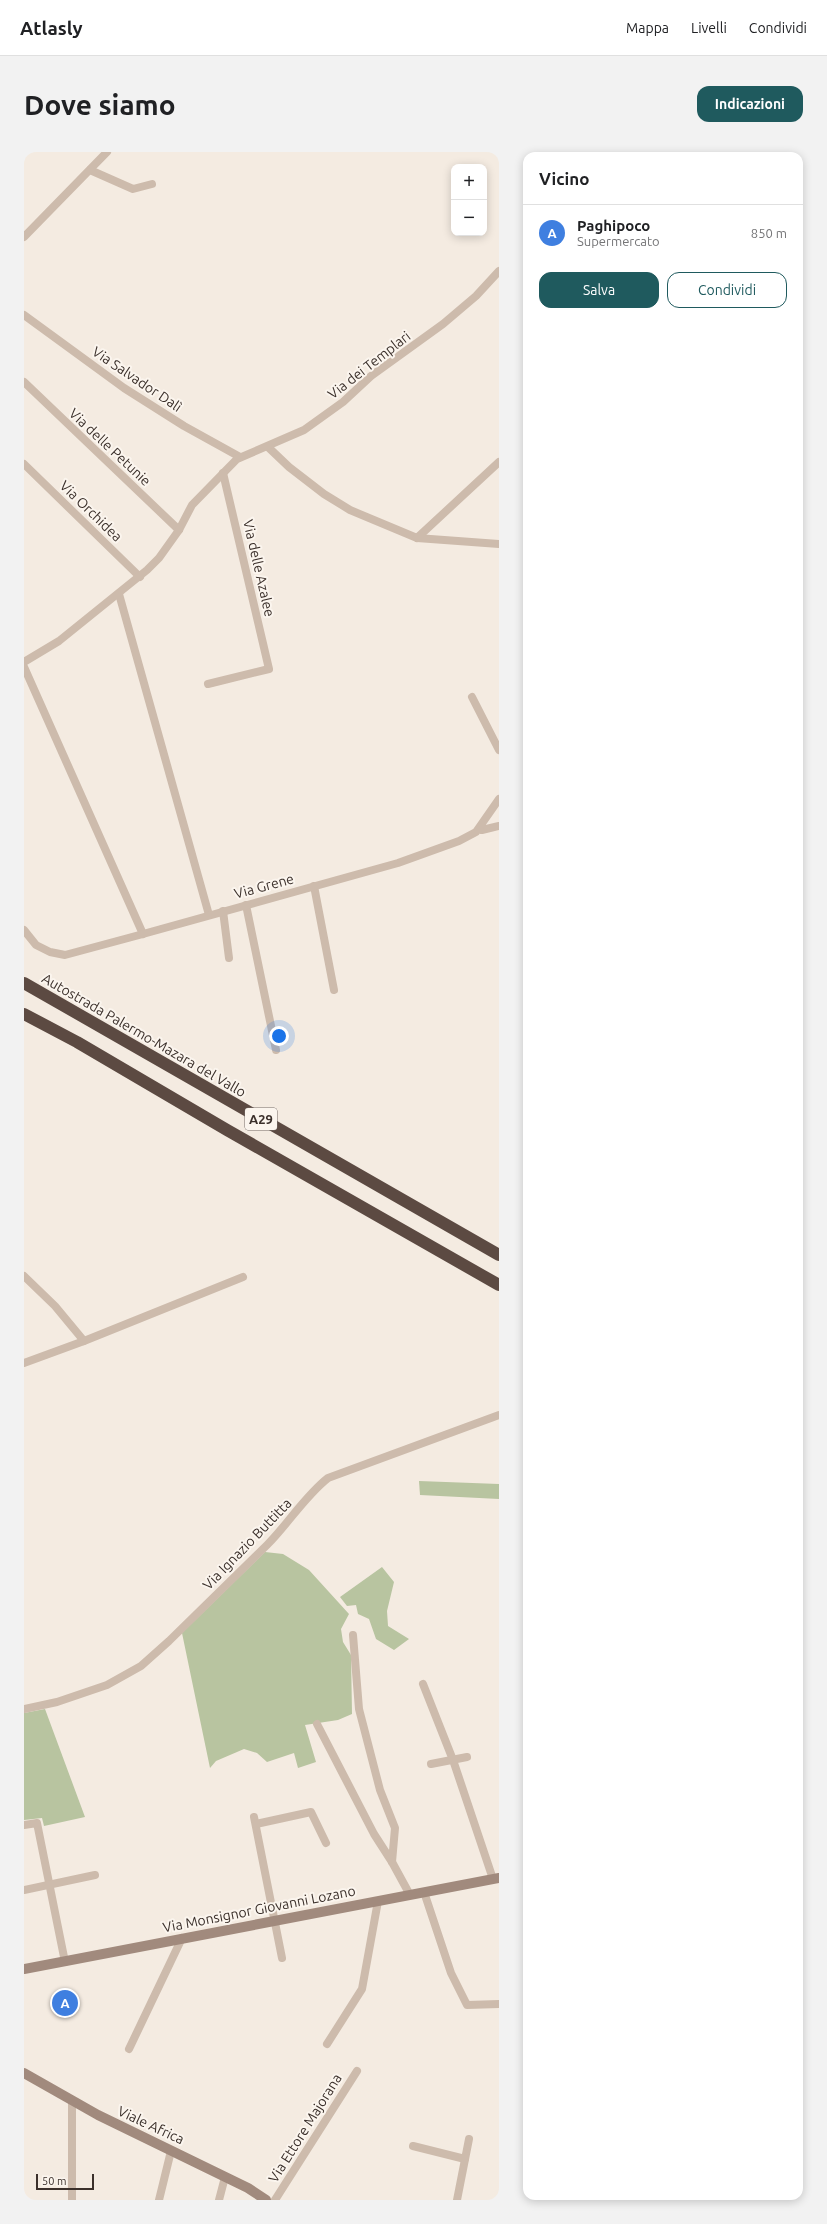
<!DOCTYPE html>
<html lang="it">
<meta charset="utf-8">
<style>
:root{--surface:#fff;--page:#f2f2f2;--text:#202124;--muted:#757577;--line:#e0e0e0;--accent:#1f5a5e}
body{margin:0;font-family:Ubuntu,sans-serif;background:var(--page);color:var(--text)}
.controls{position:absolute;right:12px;top:12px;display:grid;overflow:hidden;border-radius:8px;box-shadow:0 2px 10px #0003}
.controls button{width:36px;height:36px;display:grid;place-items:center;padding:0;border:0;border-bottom:1px solid var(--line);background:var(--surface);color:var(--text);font:20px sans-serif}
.scale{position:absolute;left:12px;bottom:10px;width:58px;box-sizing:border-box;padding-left:4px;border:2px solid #3b302b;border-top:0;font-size:11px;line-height:14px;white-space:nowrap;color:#3b302b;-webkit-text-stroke:3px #fbf5ee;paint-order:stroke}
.you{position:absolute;left:255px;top:884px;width:14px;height:14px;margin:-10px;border:3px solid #fff;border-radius:50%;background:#1a73e8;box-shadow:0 0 0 6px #1a73e833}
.badge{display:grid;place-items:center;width:26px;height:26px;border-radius:50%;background:var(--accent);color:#fff;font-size:13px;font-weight:700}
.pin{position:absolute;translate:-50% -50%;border:2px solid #fff;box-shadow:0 1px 4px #0006}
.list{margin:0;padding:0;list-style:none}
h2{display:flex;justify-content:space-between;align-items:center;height:52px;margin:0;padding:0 16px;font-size:17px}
h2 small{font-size:13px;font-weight:400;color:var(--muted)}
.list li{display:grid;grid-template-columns:26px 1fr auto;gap:12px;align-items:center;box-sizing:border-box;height:56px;padding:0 16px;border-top:1px solid var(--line)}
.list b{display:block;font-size:15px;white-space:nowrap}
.list p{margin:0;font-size:13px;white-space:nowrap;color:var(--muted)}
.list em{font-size:13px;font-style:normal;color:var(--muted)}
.actions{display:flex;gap:8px;padding:12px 16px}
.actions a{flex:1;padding:9px 0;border:1px solid var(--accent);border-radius:12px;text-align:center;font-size:14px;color:var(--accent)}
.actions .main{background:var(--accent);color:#fff}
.map{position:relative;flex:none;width:475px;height:2048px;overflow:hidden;border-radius:12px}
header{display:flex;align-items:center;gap:24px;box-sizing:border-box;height:56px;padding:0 20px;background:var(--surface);border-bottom:1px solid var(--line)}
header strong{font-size:19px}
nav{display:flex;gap:22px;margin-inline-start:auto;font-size:14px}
.intro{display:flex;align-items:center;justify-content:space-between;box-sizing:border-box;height:96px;padding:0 24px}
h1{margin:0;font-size:28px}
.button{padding:10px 18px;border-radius:12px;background:var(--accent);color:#fff;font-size:14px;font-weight:700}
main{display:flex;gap:24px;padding:0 24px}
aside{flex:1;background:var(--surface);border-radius:12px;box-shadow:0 2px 10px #0003}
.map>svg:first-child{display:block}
.green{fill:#b8c4a0}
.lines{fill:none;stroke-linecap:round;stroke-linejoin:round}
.street{stroke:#cdbbac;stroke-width:8}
.secondary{stroke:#a18a7d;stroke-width:10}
.highway{stroke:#5c4a42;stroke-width:12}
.labels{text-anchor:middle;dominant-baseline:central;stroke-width:4;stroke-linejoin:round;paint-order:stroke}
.shield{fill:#fbf5ee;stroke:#756b66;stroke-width:1}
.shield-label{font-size:13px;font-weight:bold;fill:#3b302b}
.street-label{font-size:14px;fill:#3b302b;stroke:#fbf5ee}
</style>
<header>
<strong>Atlasly</strong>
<nav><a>Mappa</a><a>Livelli</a><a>Condividi</a></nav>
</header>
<div class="intro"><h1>Dove siamo</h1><a class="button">Indicazioni</a></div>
<main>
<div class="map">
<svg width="475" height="2048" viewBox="0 0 475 2048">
<rect width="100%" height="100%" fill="#f4ebe1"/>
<!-- green -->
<g class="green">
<polygon points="395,1329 475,1332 475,1347 396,1343"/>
<polygon points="241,1400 259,1402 285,1418 325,1462 317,1477 319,1490 327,1503 328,1562 314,1568 281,1573 292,1610 274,1616 270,1601 243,1610 233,1601 220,1597 192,1609 186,1616 158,1481"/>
<polygon points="358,1415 370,1430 363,1459 364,1474 385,1487 370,1498 352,1487 345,1467 334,1462 332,1453 323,1454 316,1445"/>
<polygon points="21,1557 61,1665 20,1674 18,1666 0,1668 0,1561"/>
</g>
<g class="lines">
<!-- street -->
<g class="street">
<polyline points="66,18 109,37 128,32"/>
<polyline points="0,85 83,0"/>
<polyline points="0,163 100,236 160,274 216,305"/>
<polyline points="0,230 155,378"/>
<polyline points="244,295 265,315 300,342 326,358 393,386 475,392"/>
<polyline points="0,312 116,425"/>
<polyline points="393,386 475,310"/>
<polyline points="95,442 185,763"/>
<polyline points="0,510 35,489 123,418 135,406 155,378 168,353 213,307 280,278 319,250 347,224 419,172 452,144 475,119"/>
<polyline points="0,515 119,782"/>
<polyline points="184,532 245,517 199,321"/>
<polyline points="448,545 475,598"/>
<polyline points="458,678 475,674"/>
<polyline points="290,734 310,838"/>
<polyline points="222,753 252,898"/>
<polyline points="199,759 205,806"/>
<polyline points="0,778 12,793 26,800 41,803 119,782 374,711 435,689 452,680 475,647"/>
<polyline points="0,1124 31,1154 60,1189"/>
<polyline points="0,1211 60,1189 219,1125"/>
<polyline points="329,1483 335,1557 356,1638 371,1676 368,1710"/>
<polyline points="399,1532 429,1608 469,1727"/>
<path d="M0,1557L33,1550L83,1533L117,1514L145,1489L243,1393C264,1372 281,1344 304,1326L475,1263"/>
<polyline points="293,1572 350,1682 368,1710 386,1743"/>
<polyline points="407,1612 443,1605"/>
<polyline points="230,1665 258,1806"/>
<polyline points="232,1672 287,1660 302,1691"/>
<polyline points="0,1673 13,1671 41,1810"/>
<polyline points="0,1738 71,1723"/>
<polyline points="400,1740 427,1821 443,1853 475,1852"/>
<polyline points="303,1892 338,1837 354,1749"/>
<polyline points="105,1897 158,1786"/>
<polyline points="48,1949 48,2048"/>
<polyline points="389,1994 441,2007"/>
<polyline points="135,2048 147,1999"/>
<polyline points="195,2048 201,2025"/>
<polyline points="251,2048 333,1919"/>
<polyline points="433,2048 445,1987"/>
</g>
<!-- secondary -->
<g class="secondary">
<polyline points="0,1817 475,1726"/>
<polyline points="0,1921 74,1963 224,2036 242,2048"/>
</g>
<!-- highway -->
<g class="highway">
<polyline points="0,831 475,1103"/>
<polyline points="0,862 53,890 203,978 475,1133"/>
</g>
</g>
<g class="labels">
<!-- shield labels -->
<rect class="shield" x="221" y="956" width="32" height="22" rx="3"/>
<g class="shield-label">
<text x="237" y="967">A29</text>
</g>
<!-- street labels -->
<g class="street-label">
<text transform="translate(345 213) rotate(-38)">Via dei Templari</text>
<text transform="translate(113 227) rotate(34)">Via Salvador Dalì</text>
<text transform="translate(86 295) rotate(43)">Via delle Petunie</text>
<text transform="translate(67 359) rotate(44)">Via Orchidea</text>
<text transform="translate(235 416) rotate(77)">Via delle Azalee</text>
<text transform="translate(240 734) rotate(-15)">Via Grene</text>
<text transform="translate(120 883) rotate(30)">Autostrada Palermo-Mazara del Vallo</text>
<text transform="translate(223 1392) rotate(-46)">Via Ignazio Buttitta</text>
<text transform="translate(235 1757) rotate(-11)">Via Monsignor Giovanni Lozano</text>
<text transform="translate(127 1973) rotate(25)">Viale Africa</text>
<text transform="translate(281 1976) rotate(-58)">Via Ettore Majorana</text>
</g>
</g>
</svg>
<div class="controls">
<button>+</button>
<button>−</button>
</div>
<div class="scale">50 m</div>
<div class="you"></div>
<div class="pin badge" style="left:41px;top:1851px;background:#3f7fe0">A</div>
</div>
<aside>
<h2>Vicino<small></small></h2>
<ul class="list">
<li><span class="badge" style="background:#3f7fe0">A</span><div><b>Paghipoco</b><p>Supermercato</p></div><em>850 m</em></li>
</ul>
<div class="actions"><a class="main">Salva</a><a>Condividi</a></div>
</aside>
</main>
